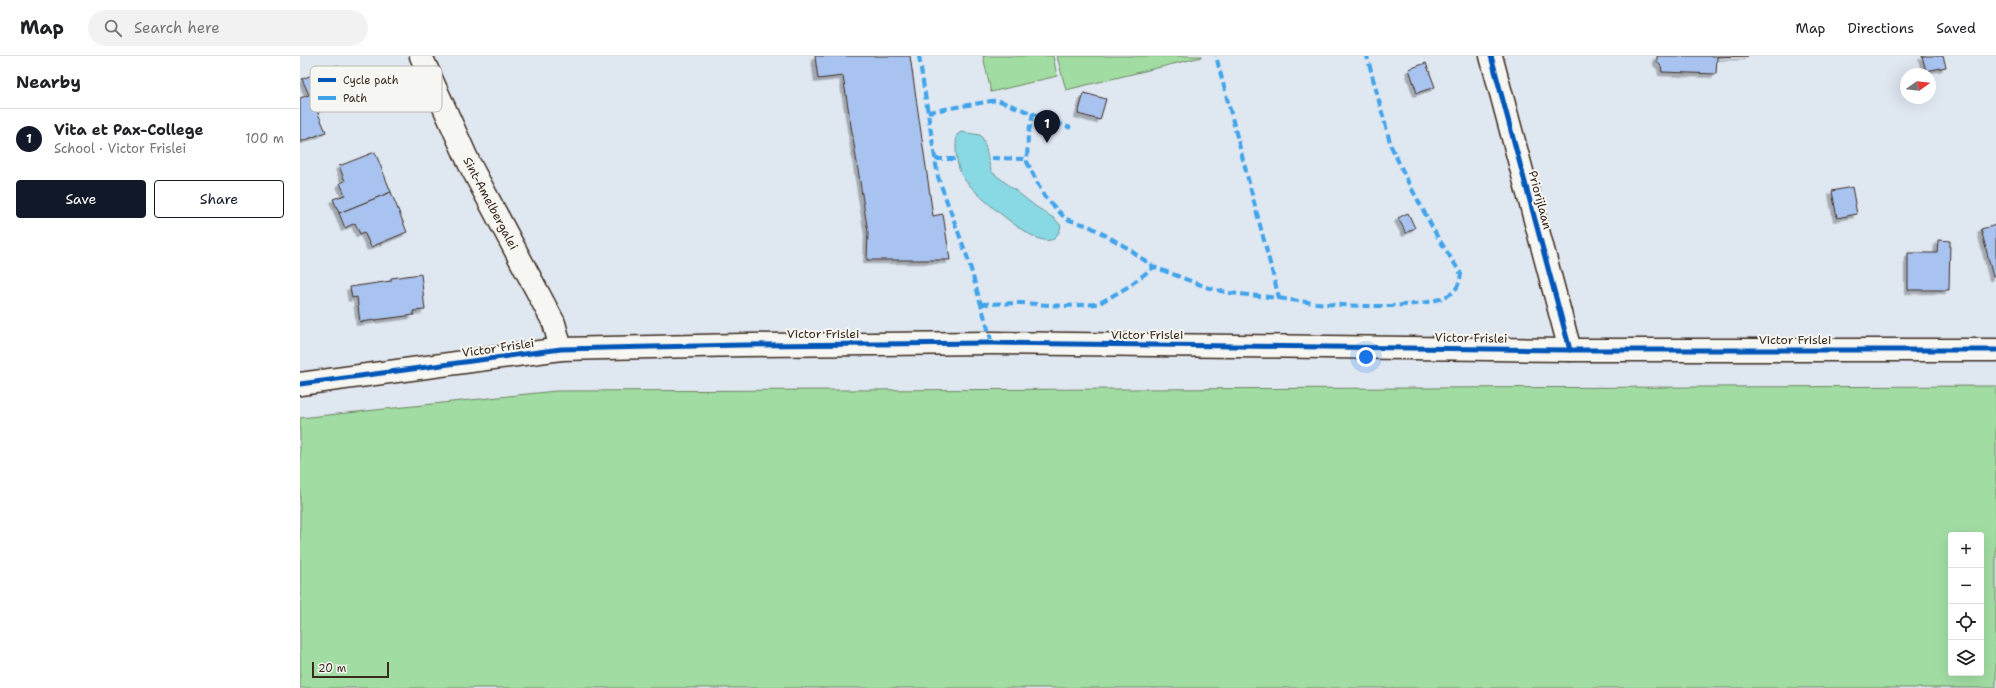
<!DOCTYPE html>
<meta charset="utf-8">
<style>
:root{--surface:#fff;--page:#f2f2f2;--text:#202124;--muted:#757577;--line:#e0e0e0;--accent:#111827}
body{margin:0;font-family:"Shantell Sans",sans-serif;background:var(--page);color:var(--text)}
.controls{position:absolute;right:12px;bottom:12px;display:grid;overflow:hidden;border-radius:4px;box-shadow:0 4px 16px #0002}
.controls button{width:36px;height:36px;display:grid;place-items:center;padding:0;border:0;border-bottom:1px solid var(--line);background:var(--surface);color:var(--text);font:20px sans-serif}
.compass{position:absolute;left:1600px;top:12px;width:36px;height:36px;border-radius:50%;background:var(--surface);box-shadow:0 4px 16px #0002;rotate:75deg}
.scale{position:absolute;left:12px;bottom:10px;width:77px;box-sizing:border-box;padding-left:4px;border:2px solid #3b2a1e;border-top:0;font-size:11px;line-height:14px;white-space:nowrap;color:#3b2a1e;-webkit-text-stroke:3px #f6f6f2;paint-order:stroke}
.you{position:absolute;left:1066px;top:301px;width:14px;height:14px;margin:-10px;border:3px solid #fff;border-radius:50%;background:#1a73e8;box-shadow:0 0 0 6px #1a73e833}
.badge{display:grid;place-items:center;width:26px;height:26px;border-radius:50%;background:var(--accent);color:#fff;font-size:13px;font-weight:700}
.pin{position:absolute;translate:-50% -33px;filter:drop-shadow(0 1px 2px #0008)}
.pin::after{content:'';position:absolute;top:21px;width:14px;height:12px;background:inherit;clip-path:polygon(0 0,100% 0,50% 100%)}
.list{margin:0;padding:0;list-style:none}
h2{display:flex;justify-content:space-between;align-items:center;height:52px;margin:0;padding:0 16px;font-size:17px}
h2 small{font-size:13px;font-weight:400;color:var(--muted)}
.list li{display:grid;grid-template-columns:26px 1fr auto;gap:12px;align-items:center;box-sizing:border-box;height:60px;padding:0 16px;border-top:1px solid var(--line)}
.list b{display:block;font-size:15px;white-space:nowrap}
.list p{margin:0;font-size:13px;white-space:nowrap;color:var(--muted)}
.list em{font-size:13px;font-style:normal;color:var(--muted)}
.actions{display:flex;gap:8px;padding:12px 16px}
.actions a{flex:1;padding:9px 0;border:1px solid var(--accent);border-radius:4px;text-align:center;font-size:14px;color:var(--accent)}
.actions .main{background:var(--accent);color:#fff}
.icon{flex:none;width:22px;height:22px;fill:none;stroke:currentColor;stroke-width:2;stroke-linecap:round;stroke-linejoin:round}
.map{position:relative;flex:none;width:1696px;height:632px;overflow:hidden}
header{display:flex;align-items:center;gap:24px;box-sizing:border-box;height:56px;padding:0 20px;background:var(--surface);border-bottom:1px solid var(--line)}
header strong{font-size:19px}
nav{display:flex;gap:22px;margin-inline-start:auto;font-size:14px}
.search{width:280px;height:36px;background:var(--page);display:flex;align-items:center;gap:10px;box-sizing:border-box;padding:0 14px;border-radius:22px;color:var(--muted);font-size:15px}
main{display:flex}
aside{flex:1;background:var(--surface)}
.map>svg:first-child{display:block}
.green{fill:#a1dda3;stroke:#6e8460;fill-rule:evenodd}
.water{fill:#89d9e5;stroke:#6a9395}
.building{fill:#a9c3f0;stroke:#3b2a1e;filter:url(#shadow)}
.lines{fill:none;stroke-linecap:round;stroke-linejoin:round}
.street-casing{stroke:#3b2a1e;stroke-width:25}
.street{stroke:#f6f6f2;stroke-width:22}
.quiet{stroke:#3fa3ea;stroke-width:4;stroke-dasharray:8 4;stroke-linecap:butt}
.cycleway-casing{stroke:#f6f6f2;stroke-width:8}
.cycleway{stroke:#0057b8;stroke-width:5}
.labels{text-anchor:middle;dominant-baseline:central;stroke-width:4;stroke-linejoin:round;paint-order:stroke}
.street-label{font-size:12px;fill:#3b2a1e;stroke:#f6f6f2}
.key{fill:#f6f6f2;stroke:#beb9b2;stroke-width:1}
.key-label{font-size:11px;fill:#3b2a1e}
</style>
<header>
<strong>Map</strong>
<div class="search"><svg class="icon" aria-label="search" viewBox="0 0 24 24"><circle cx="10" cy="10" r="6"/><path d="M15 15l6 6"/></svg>Search here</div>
<nav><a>Map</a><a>Directions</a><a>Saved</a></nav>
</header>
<main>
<aside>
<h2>Nearby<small></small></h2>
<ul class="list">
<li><span class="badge">1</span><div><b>Vita et Pax-College</b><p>School · Victor Frislei</p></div><em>100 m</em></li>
</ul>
<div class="actions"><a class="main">Save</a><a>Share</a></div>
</aside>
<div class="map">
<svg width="1696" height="632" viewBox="0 0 1696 632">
<defs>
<filter id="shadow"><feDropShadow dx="-3.5" dy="3.5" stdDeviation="0" flood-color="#0004"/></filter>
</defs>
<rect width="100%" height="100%" fill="#dfe7f1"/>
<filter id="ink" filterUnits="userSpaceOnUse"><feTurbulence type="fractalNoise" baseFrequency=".025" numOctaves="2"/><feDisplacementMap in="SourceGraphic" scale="8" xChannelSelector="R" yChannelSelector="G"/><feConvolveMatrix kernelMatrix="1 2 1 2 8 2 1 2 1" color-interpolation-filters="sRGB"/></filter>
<g filter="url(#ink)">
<!-- green -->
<g class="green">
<polygon points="683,0 753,0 757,20 691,36"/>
<polygon points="757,0 902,0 902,1 766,34"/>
<path d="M1696,330V632H0V362L256,335ZM1651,479H1681V617H1651Z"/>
</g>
<!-- water -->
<path class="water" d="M661,76L680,79C687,86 687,106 692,116L735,150L755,163L761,170L759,176L754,183C751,184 747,185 744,184C727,183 669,134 661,118C656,107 655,91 657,79Z"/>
<!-- building -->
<g class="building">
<polygon points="515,0 610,0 633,160 643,158 650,204 567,204 568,176 543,20 518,23"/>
<polygon points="1357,0 1448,0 1417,1 1416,18 1362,16 1361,10 1357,6"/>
<polygon points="1622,0 1643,0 1646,11 1626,15"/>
<polygon points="1126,7 1135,31 1117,37 1109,13"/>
<polygon points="38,9 51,41 17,55 26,76 0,86 0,42 9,39 2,23"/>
<polygon points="784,37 806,43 800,64 778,58"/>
<polygon points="75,96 91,136 39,157 33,143 45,139 40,127 45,125 39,110"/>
<polygon points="1552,131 1557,158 1537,162 1532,135"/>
<polygon points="91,136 107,176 71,191 64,176 60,178 55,167 45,172 39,157"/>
<polygon points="1108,157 1115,172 1106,177 1098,162"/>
<polygon points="1696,169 1696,221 1693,221 1681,173"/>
<polygon points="1638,184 1650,185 1649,234 1608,234 1608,197 1637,197"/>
<polygon points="121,218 125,254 113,255 114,259 60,266 57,241 52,242 50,231 91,225 91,222"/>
</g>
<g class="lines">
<!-- street casing -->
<g class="street-casing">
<g id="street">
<path id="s1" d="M121,0L169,107L254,267L261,293"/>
<polyline points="1191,0 1270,294"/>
<polyline points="0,328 261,293 442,289 692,287 1270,294 1696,294"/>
</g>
</g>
<!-- street -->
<use href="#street" class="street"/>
<!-- quiet -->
<g class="quiet">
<polyline points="619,0 638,121 668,203 692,287"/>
<polyline points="628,56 697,44 771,72"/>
<polyline points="733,57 728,79 727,106 744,140 766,163 789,170 821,188 854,211 909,232 929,237 979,242 916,0"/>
<polyline points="692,102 727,103"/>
<polyline points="635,103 658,103"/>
<path d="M979,242C1015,249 1123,258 1152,237C1158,232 1160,225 1161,218L1137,180L1107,124L1091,90L1067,0"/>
<polyline points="681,248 722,247 763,250 798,248 826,232 854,211"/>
</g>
<!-- cycleway casing -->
<g class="cycleway-casing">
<g id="cycleway">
<polyline points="1191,0 1270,294"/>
<polyline points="0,328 261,293 442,289 692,287 1270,294 1696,294"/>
</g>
</g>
<!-- cycleway -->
<use href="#cycleway" class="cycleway"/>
</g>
</g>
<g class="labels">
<!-- street labels -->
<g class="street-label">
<text transform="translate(1240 144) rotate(75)">Priorijlaan</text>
<text stroke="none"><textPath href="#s1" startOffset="163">Sint-Amelbergalei</textPath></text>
<text x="523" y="278">Victor Frislei</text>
<text x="847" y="279">Victor Frislei</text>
<text transform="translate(1171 282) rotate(1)">Victor Frislei</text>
<text x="1495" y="284">Victor Frislei</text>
<text transform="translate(198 292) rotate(-8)">Victor Frislei</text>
</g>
</g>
<!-- legend -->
<rect x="10" y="10" width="132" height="46" rx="6" class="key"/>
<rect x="18" y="22" width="18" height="4" fill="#0057b8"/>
<rect x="18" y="40" width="18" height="4" fill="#3fa3ea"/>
<g class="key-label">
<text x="43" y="28">Cycle path</text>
<text x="43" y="46">Path</text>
</g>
</svg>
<div class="controls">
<button>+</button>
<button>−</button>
<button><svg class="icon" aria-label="locate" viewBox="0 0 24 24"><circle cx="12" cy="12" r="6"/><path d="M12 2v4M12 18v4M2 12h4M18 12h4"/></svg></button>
<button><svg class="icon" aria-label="layers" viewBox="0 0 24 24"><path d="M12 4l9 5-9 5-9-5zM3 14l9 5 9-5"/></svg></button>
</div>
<svg class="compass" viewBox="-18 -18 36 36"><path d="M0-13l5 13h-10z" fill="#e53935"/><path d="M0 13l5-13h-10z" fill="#757577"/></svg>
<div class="scale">20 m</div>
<div class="you"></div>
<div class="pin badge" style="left:747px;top:87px">1</div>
</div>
</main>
